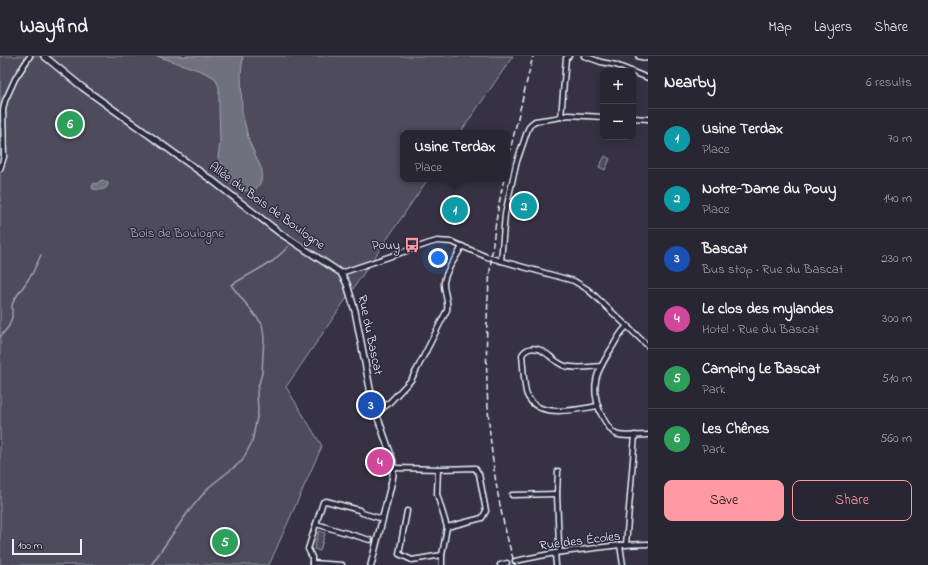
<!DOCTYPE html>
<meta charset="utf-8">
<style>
:root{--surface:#282633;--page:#34323f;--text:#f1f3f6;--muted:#a5a5ac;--line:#44434e;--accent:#ff9aa2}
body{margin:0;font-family:"Indie Flower",sans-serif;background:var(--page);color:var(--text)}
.controls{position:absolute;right:12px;top:12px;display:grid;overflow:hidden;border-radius:8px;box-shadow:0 2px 10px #0003}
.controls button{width:36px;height:36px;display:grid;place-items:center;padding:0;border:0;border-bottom:1px solid var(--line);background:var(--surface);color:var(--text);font:20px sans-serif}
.scale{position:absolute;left:12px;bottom:10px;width:70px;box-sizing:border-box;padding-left:4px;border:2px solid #e8f1f8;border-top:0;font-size:11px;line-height:14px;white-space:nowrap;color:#e8f1f8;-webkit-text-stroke:3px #2f2a3d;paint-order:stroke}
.you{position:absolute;left:438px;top:202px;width:14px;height:14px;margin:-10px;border:3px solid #fff;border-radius:50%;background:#1a73e8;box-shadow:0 0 0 6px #1a73e833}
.badge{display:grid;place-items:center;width:26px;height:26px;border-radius:50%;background:var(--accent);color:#fff;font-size:13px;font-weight:700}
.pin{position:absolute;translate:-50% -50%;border:2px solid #fff;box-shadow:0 1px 4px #0006}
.popup{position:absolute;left:400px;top:74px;width:110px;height:52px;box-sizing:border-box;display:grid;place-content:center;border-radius:8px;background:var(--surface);filter:drop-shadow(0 1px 3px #0005);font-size:13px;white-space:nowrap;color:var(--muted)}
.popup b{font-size:15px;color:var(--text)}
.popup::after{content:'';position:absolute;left:50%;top:100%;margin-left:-8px;border:8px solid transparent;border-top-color:var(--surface)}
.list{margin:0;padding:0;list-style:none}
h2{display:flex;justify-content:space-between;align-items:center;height:52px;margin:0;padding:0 16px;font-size:17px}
h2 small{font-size:13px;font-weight:400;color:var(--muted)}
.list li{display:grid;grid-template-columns:26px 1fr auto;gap:12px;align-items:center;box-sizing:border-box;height:60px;padding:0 16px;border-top:1px solid var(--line)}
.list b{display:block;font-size:15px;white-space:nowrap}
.list p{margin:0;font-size:13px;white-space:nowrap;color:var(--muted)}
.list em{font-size:13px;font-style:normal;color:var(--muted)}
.actions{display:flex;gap:8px;padding:12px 16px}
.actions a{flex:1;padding:9px 0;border:1px solid var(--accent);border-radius:8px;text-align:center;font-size:14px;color:var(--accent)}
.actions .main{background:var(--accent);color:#111}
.map{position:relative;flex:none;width:648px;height:509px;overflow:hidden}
header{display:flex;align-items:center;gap:24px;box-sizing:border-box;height:56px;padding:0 20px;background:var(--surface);border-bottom:1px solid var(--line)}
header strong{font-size:19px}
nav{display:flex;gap:22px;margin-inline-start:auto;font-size:14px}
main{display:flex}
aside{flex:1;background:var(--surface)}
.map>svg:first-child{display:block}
.green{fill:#4d4b5c;stroke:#9a9eaa}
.water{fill:#70717f;stroke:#a0a4af}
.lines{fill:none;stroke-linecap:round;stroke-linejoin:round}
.stream{stroke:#a0a4af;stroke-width:1.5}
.minor-casing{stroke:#e8f1f8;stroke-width:7}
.tertiary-casing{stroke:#e8f1f8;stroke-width:8}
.minor{stroke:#2f2a3d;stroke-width:4}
.tertiary{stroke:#2f2a3d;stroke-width:5}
.rail{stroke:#e8f1f8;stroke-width:1.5;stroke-dasharray:6 3;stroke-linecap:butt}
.labels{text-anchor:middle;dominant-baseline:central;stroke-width:3;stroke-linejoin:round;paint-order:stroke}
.street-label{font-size:13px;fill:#e8f1f8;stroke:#2f2a3d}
.park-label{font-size:13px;fill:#b2b7c1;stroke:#2f2a3d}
.poi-label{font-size:13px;fill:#e8f1f8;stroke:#2f2a3d;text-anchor:end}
</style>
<header>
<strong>Wayfind</strong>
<nav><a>Map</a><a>Layers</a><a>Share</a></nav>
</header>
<main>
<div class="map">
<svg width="648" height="509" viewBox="0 0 648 509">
<rect width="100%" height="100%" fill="#363244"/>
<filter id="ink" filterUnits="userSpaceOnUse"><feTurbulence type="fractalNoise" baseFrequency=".025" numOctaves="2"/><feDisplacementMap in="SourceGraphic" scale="8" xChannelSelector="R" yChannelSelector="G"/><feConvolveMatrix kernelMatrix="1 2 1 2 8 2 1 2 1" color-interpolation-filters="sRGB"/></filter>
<g filter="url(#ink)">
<!-- green -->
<g class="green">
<polygon points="0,0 513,0 460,77 403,77 403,123 428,123 286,331 322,390 269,509 0,509"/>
<polygon points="605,100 610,103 605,114 599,111"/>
<polygon points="319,475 325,477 320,495 314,493"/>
</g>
<!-- water -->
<g class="water">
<polygon points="157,0 243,0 241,19 242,56 249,85 262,114 261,126 255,134 242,135 231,127 218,101 220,87 219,51 219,31 215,22 201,15"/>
<path d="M103,124L108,127V129C105,135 99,134 93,133L92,131L93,128L98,127L100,125Z"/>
</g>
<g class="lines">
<!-- stream -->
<g class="stream">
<polyline points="0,281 9,270 12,261 12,249 14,244 32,218 41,199"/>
<polyline points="151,509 188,456 209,431 242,405 252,386 258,356 257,335 262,317 264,281 262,268 231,229 273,205 288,191"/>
</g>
<!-- minor casing -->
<g class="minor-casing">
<g id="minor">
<polyline points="584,0 601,6 616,9 631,15"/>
<polyline points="633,16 648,22"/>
<polyline points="561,61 566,2 569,0"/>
<polyline points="633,62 648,63"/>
<polyline points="0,113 4,101 3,54 5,45 15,23 30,0"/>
<polyline points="501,205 505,158 516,108 528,73 531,68 535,65 556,62 568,59 603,61"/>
<polyline points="341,217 430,187 437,185 452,186 487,201 574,225 587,233 595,240 648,290"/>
<path d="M628,270C621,274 617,283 613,290C598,314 589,327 600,356C603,362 609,373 614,377C620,382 640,379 648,379"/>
<path d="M598,350C578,353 538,364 527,339C524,333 523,307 522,299C525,293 532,291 538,293C548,296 555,307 565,310C576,313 589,311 601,310"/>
<path d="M375,356L383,352L387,349L411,324L417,313L447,254C449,244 443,235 444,226C446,212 457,202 462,190"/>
<polyline points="394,412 441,413 475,412 479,418 486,455 482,462 447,471 442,499"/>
<polyline points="438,413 437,438 447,471"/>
<polyline points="558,415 557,438 559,488 560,496"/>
<polyline points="512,439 557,438"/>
<polyline points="407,455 399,498 412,504 442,499 442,509"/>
<polyline points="316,468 370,484"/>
<polyline points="620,489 623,509"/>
<polyline points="626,489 635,379"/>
<polyline points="555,497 556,509"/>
<polyline points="515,505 555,497 620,489 648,488"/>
<polyline points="312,507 342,509"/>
<polyline points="312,509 312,501 308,493 323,446 326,445 359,454 362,457 383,463"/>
<polyline points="500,509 507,507"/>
</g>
</g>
<!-- tertiary casing -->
<g class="tertiary-casing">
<g id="tertiary">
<polyline points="44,0 82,31 213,125 280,177 341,217 347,228 355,255 373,348 393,405 393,419 391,429 371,509"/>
<polyline points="639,0 648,2"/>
</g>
</g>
<!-- minor -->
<use href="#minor" class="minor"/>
<!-- tertiary -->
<use href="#tertiary" class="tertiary"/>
<!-- rail -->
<g class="rail">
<polyline points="507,107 533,0"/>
<path d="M504,123C489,191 485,260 487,329C489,390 497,451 515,509"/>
</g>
</g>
</g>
<!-- icons -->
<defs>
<g id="bus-bare" transform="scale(1.2)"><path d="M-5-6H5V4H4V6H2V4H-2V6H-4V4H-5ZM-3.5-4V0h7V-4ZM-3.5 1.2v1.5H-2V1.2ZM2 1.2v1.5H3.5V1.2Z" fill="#ff9aa2" stroke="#2f2a3d" stroke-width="2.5" paint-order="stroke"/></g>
</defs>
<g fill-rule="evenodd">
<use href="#bus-bare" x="412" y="189"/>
</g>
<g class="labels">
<!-- street labels -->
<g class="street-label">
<text transform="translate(267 150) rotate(36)">Allée du Bois de Boulogne</text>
<text transform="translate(370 279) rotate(78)">Rue du Bascat</text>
<text transform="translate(580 485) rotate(-7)">Rue des Écoles</text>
</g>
<!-- park labels -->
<g class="park-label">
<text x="177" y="177">Bois de Boulogne</text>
</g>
<!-- poi labels -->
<g class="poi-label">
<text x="400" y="189">Pouy</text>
</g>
</g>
</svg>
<div class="controls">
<button>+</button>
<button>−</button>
</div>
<div class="scale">100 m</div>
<div class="you"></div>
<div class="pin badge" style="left:455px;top:154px;background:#0f9aa8">1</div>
<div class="popup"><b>Usine Terdax</b>Place</div>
<div class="pin badge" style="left:524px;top:150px;background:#0f9aa8">2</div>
<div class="pin badge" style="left:371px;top:349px;background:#1a4fb4">3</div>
<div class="pin badge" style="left:380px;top:406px;background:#d1479c">4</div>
<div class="pin badge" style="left:225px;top:486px;background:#2e9e5b">5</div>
<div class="pin badge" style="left:70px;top:68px;background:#2e9e5b">6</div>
</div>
<aside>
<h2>Nearby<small>6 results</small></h2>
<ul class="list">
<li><span class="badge" style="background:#0f9aa8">1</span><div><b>Usine Terdax</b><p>Place</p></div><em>70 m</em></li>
<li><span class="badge" style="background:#0f9aa8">2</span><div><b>Notre-Dame du Pouy</b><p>Place</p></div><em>140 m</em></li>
<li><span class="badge" style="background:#1a4fb4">3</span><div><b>Bascat</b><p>Bus stop · Rue du Bascat</p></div><em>230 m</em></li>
<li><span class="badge" style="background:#d1479c">4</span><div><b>Le clos des mylandes</b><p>Hotel · Rue du Bascat</p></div><em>300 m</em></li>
<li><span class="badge" style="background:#2e9e5b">5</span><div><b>Camping Le Bascat</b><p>Park</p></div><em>510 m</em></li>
<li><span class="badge" style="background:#2e9e5b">6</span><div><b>Les Chênes</b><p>Park</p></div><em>560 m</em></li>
</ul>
<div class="actions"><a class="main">Save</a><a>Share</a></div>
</aside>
</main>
